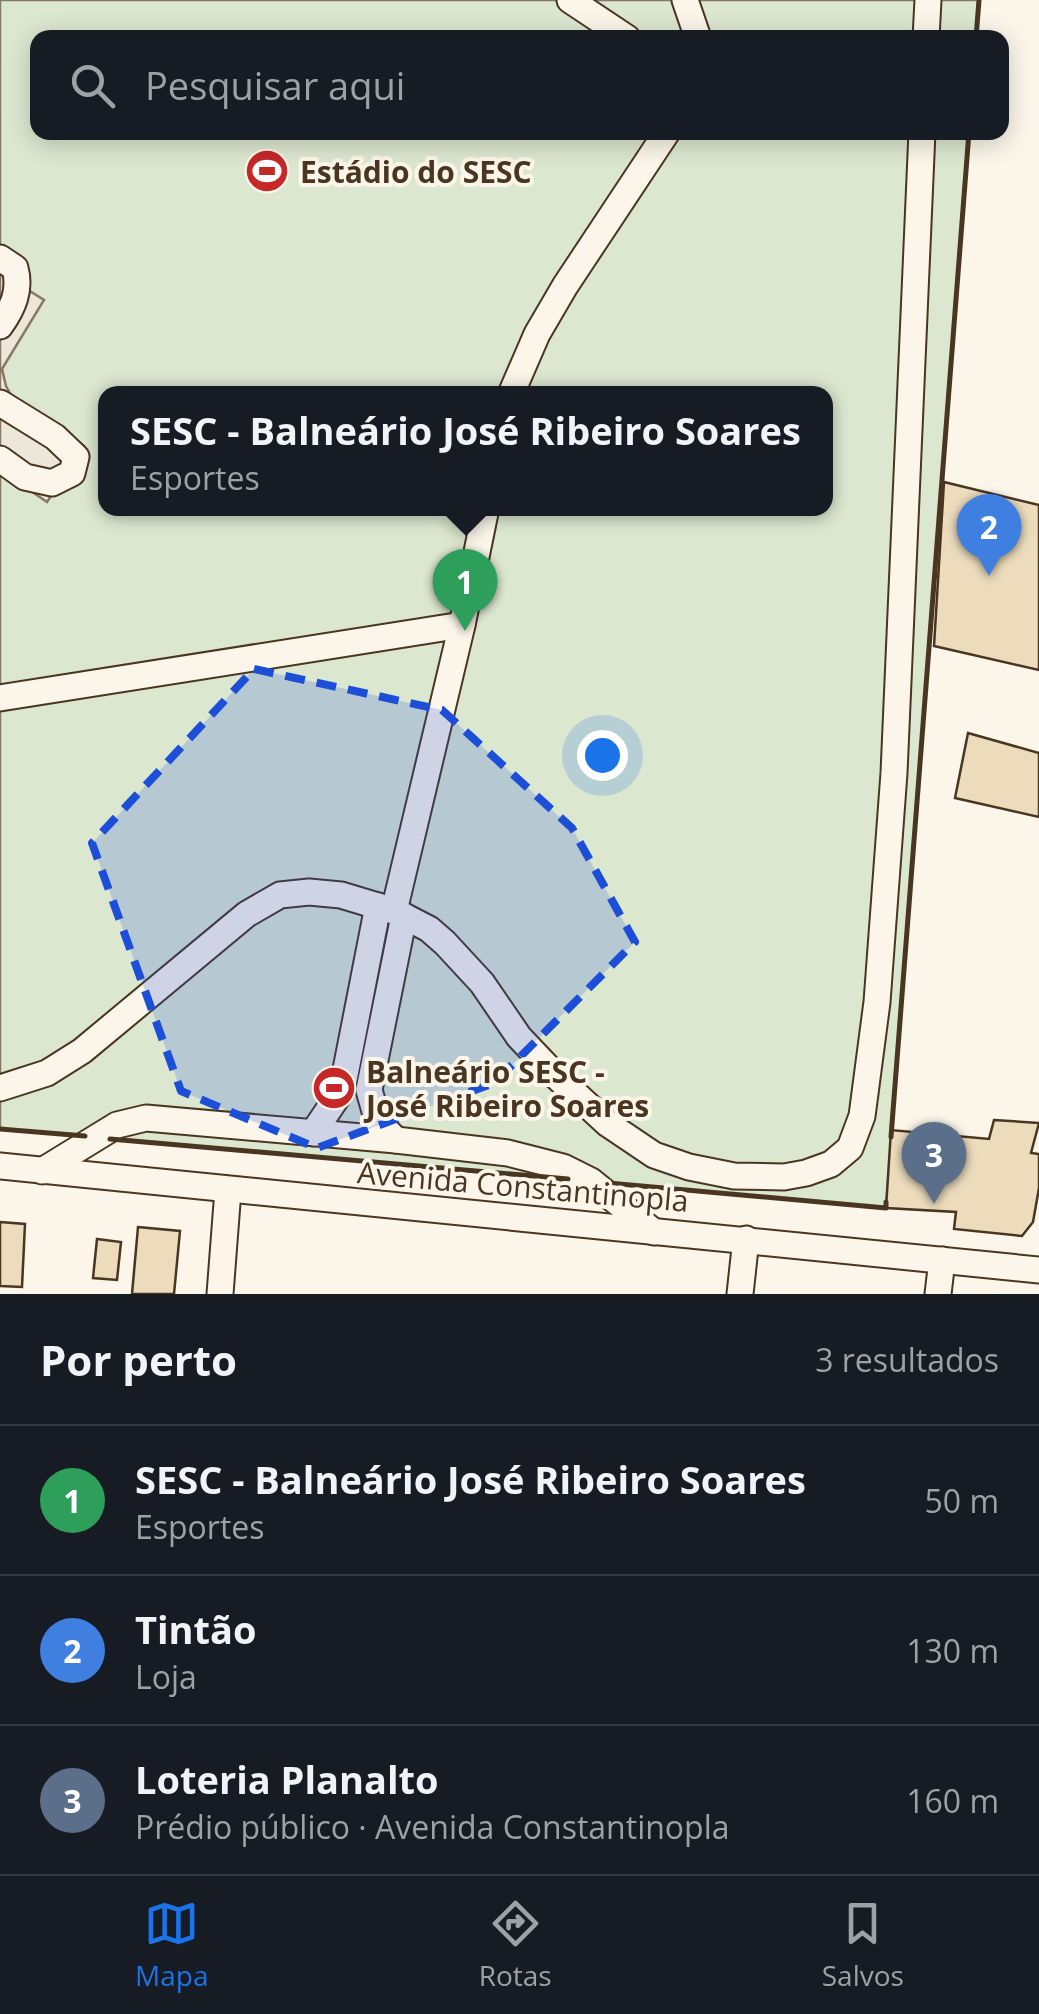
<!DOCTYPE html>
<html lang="pt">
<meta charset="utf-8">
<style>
:root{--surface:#171b24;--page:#20242c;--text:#f1f3f6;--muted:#9ea1a6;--line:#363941;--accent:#1a73e8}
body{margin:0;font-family:"Open Sans",sans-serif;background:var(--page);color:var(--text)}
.you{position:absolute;left:602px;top:755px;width:35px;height:35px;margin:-25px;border:8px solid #fff;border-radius:50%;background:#1a73e8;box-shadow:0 0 0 15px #1a73e833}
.badge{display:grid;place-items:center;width:65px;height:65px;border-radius:50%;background:var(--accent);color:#fff;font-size:32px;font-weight:700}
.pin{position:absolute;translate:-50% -82px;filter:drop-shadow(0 2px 5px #0008)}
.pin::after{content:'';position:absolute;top:52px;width:35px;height:30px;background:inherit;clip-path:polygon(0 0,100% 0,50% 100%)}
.popup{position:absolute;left:98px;top:386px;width:735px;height:130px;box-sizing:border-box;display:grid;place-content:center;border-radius:20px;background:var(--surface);filter:drop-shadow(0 2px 8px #0005);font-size:32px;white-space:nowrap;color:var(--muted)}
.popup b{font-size:38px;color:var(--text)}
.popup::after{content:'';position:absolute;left:50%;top:100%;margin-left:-20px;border:20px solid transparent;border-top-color:var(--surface)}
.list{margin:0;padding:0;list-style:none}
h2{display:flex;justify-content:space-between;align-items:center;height:130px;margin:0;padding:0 40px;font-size:42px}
h2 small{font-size:32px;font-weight:400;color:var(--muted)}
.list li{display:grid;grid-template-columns:65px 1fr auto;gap:30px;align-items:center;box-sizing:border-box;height:150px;padding:0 40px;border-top:2px solid var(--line)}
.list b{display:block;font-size:38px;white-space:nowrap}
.list p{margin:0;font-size:32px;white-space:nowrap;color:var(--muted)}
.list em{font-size:32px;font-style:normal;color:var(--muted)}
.icon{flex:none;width:55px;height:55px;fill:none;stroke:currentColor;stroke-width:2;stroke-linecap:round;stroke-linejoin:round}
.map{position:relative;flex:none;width:1039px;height:1294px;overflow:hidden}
.search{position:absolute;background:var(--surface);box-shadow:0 5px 25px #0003;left:30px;right:30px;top:30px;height:110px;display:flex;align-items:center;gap:25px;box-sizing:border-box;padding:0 35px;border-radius:20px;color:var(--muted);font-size:38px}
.sheet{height:580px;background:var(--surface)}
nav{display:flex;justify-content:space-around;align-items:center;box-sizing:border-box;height:140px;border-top:2px solid var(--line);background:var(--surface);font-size:28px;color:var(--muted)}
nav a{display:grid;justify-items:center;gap:5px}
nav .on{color:var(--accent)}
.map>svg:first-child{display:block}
.green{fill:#dce7d0;stroke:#887966;stroke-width:2.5;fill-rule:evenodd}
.parking{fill:#ede7d9;stroke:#887966;stroke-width:2.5}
.building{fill:#ecdcbc;stroke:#4a3520;stroke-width:2.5}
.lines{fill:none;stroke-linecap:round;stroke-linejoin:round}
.minor-casing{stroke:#4a3520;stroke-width:29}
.minor{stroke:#fbf6e9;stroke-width:25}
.wall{stroke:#4a3520;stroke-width:5}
.marked{fill:#1d4ed8;fill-opacity:0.2;stroke:#1d4ed8;stroke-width:8;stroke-dasharray:20 12;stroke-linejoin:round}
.labels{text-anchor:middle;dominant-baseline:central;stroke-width:8;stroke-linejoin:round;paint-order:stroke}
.poi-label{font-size:30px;font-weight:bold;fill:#4a3520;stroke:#fbf6e9;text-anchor:start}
.street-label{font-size:30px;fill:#4a3520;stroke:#fbf6e9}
</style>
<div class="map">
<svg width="1039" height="1294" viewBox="0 0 1039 1294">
<rect width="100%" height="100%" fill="#fbf6e9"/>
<!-- green -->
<path class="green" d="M0,0H979L976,38H38V132L969,133L886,1208L0,1129ZM105,394H825V508H105Z"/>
<!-- parking -->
<polygon class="parking" points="0,255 25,288 44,300 2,369 6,386 12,397 84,446 47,502 0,470"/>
<!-- building -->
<g class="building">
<polygon points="944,482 1039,505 1039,670 934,646"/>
<polygon points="968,733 1039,753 1039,817 955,798"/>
<polygon points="994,1120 1039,1123 1031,1153 1039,1154 1039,1188 1033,1222 1022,1236 954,1229 956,1212 886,1208 891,1130 989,1139"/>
<polygon points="0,1222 25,1224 22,1287 0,1286"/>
<polygon points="138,1227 180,1231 174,1294 132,1294"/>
<polygon points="97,1239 121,1242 117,1280 93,1278"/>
</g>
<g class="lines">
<!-- minor casing -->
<g class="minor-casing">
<g id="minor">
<polyline points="570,0 627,38"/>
<polyline points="685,0 698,38"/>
<polyline points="926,38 928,0"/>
<path d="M0,258L15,268C21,290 13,308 0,326"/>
<polyline points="511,394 537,334 565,286 667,132"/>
<polyline points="0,403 55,437 76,457 72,473 52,483 25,477 0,459"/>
<polyline points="0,698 462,625"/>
<polyline points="394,911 462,625 486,508"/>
<polyline points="0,1088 47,1073 82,1051 247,914 280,895 309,892 341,895 394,911 429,929 445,943 482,983 519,1037 556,1076 608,1124 654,1155 689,1167 734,1176 784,1177 806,1173 831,1164 850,1148 862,1116 877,1002 894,773 922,132"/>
<polyline points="313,1133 342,1090 378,906"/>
<polyline points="396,1140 378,1122 369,1090 404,916"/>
<polyline points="0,1166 1039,1270"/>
<polyline points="42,1171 117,1125 146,1118 396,1140 508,1153 563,1167 591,1181 654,1232"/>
<polyline points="220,1294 228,1190"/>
<polyline points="740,1294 746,1239"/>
<polyline points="938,1294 942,1260"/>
</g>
</g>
<!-- minor -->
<use href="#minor" class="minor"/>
<!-- wall -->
<g class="wall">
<polyline points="976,38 979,0"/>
<polyline points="0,1129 85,1136"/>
<polyline points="891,1137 969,132"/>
<polyline points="110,1139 568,1179"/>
<polyline points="608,1183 886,1208 886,1202"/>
</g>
</g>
<!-- marked area -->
<path class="marked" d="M254,669L442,710L572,828L635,942L494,1083L317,1148L181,1091L92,843Z"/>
<!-- icons -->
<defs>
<g id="stadium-disc" transform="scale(2.25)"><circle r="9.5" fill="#c62828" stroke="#fbf6e9"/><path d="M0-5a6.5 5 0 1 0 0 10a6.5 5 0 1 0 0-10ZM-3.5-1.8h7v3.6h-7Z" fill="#fff"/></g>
</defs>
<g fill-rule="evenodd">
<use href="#stadium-disc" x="267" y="171"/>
<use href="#stadium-disc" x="334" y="1088"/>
</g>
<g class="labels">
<!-- poi labels -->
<g class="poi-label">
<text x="300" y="171">Estádio do SESC</text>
<text x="366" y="1071">Balneário SESC -<tspan x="366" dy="34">José Ribeiro Soares</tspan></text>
</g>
<!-- street labels -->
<g class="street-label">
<text transform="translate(523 1186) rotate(5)">Avenida Constantinopla</text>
</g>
</g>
</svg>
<div class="you"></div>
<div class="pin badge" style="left:465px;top:631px;background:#2e9e5b">1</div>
<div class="popup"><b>SESC - Balneário José Ribeiro Soares</b>Esportes</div>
<div class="pin badge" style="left:989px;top:576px;background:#3f7fe0">2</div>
<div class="pin badge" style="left:934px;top:1204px;background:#5c6f8a">3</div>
<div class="search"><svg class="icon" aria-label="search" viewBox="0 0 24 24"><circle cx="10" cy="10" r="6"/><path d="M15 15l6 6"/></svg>Pesquisar aqui</div>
</div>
<section class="sheet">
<h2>Por perto<small>3 resultados</small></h2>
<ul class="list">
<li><span class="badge" style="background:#2e9e5b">1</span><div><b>SESC - Balneário José Ribeiro Soares</b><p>Esportes</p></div><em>50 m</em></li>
<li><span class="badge" style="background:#3f7fe0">2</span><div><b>Tintão</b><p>Loja</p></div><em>130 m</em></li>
<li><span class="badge" style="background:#5c6f8a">3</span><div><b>Loteria Planalto</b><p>Prédio público · Avenida Constantinopla</p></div><em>160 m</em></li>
</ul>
</section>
<nav>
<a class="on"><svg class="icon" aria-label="map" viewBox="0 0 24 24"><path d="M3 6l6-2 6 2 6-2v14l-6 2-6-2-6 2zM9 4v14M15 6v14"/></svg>Mapa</a>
<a><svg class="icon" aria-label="directions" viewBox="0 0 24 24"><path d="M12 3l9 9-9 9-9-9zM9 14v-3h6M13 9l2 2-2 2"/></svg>Rotas</a>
<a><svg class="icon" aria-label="saved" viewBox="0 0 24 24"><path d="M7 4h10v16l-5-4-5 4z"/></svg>Salvos</a>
</nav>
